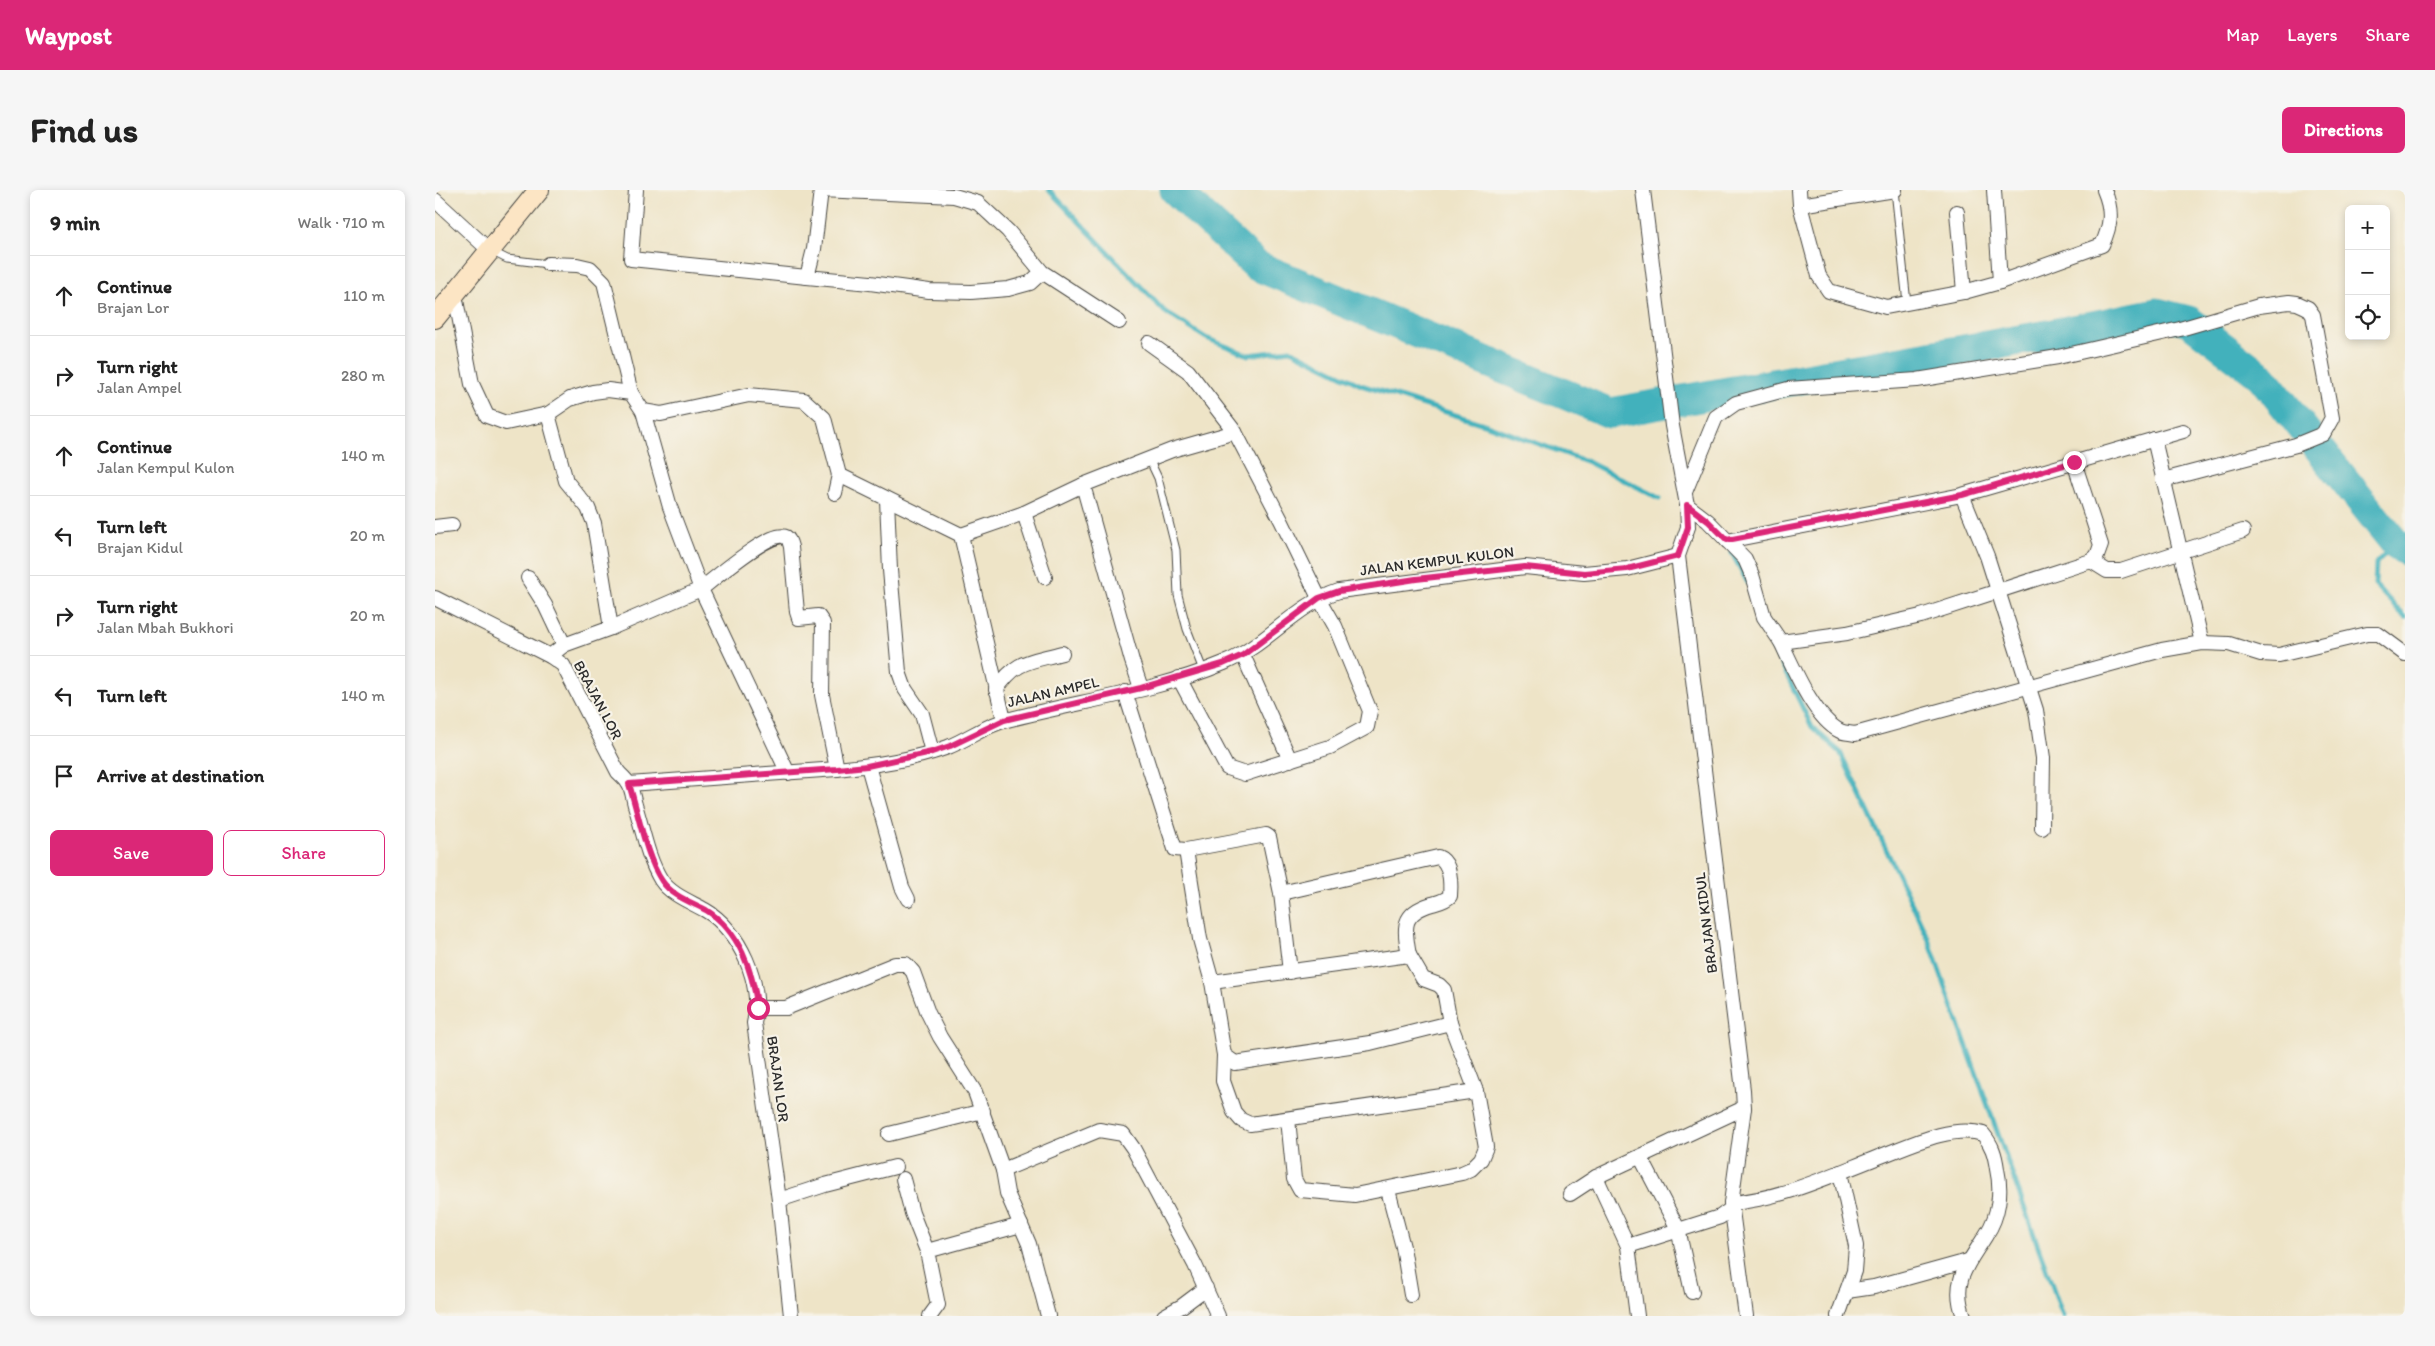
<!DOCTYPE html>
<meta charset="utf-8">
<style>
:root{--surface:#fff;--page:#f6f6f6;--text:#222;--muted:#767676;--line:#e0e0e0;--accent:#db2777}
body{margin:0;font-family:Itim,sans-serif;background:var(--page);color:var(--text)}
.controls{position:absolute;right:15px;top:15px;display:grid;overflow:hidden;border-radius:8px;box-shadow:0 2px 8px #0003}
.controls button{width:45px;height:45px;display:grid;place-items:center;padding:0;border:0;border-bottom:1px solid var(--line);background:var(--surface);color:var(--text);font:25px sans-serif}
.stop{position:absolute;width:15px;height:15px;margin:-11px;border:4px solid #db2777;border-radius:50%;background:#fff}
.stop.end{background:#db2777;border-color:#fff;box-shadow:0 1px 5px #0008}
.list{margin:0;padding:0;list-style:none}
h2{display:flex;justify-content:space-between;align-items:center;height:65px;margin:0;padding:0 20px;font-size:21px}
h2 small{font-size:16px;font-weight:400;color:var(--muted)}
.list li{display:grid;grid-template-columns:32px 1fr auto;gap:15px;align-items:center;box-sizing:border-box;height:80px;padding:0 20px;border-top:1px solid var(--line)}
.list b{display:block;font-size:19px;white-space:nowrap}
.list p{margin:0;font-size:16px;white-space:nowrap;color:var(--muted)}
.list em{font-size:16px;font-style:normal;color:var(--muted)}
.actions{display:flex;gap:10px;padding:15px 20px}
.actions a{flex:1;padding:11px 0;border:1px solid var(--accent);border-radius:8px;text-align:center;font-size:18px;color:var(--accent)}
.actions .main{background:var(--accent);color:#fff}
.icon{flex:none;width:28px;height:28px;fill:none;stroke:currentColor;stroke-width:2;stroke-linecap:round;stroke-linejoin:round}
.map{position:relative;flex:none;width:1970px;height:1126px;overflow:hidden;border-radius:8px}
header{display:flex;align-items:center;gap:30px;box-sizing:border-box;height:70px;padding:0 25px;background:var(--accent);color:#fff}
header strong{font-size:24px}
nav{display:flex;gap:28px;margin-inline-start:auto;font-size:18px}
.intro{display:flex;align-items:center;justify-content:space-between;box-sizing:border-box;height:120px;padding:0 30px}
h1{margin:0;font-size:35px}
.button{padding:12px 22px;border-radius:8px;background:var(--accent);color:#fff;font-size:18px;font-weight:700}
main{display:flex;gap:30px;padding:0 30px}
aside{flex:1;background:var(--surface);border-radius:8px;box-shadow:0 2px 8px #0003}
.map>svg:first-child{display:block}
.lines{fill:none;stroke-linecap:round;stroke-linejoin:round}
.stream{stroke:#42b1bc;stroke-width:5}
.river{stroke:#42b1bc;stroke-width:31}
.lane-casing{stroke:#484742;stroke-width:9}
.street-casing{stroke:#484742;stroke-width:16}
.secondary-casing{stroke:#484742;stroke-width:22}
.lane{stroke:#fff;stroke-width:7}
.street{stroke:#fff;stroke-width:14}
.secondary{stroke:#fce5c4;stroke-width:20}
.route{stroke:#db2777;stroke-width:6}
.labels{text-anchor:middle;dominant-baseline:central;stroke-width:4.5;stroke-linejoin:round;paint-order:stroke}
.street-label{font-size:15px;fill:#2b2b2b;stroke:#f7f3e8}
</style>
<header>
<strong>Waypost</strong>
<nav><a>Map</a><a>Layers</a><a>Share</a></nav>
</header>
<div class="intro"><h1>Find us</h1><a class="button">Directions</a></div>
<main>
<aside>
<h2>9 min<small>Walk · 710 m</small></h2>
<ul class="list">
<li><svg class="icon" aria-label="ahead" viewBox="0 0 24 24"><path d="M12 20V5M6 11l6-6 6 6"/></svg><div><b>Continue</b><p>Brajan Lor</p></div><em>110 m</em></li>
<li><svg class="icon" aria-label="right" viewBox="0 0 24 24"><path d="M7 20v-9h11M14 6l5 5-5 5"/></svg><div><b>Turn right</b><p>Jalan Ampel</p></div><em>280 m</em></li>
<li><svg class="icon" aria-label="ahead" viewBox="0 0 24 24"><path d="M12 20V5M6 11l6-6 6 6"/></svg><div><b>Continue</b><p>Jalan Kempul Kulon</p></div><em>140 m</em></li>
<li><svg class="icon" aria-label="left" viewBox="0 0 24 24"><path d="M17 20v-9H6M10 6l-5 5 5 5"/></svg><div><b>Turn left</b><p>Brajan Kidul</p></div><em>20 m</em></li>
<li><svg class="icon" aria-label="right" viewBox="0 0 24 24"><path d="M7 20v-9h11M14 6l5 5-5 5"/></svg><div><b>Turn right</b><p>Jalan Mbah Bukhori</p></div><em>20 m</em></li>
<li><svg class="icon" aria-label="left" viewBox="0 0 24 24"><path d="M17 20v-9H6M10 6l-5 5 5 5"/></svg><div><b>Turn left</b></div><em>140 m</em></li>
<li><svg class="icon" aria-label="arrive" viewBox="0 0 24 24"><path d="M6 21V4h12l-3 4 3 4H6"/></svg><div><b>Arrive at destination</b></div></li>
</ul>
<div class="actions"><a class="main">Save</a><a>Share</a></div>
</aside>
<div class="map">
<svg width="1970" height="1126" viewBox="0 0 1970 1126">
<rect width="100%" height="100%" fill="#f7f3e8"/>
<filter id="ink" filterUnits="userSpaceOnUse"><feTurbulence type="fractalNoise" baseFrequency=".02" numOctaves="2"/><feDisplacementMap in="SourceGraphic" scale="10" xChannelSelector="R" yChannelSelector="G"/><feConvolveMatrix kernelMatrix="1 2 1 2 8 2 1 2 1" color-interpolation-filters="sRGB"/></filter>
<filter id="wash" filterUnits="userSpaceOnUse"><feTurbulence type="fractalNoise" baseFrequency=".0096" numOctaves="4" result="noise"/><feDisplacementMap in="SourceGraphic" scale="20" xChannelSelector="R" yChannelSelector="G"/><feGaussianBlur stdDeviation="1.12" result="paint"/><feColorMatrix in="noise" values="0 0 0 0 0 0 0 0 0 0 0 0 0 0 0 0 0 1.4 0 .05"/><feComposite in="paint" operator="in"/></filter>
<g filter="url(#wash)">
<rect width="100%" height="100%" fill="#eee4c7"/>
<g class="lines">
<!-- stream -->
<g class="stream">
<polyline points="614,0 730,122 771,148 813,165 855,160 926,195 1052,235 1153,272 1224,308"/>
<polyline points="1960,353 1941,373 1940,395 1970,427"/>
<polyline points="1297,363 1313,393"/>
<polyline points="1328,436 1377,537 1405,562 1493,748 1628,1126"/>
</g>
<!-- river -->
<polyline class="river" points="740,0 822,76 1175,223 1613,145 1722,123 1754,131 1826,186 1960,353 1970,360"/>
</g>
</g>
<g filter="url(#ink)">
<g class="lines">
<!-- lane casing -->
<g class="lane-casing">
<g id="lane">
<polyline points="1460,0 1472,113"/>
<polyline points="56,61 72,69 113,74"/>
<polyline points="714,269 723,288 741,360 743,405 752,439 768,480"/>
</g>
</g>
<!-- street casing -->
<g class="street-casing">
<g id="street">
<polyline points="201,0 196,69 372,87"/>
<polyline points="1208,0 1237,236 1252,315 1253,337 1243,366 1308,900 1309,918 1296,1013 1311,1126"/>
<path d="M1364,0L1365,15L1384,86L1394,101L1451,117L1529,102L1565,92L1667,55C1676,35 1678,21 1669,0"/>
<polyline points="1559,0 1565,92"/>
<polyline points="0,10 54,60"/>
<polyline points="1365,15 1460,0"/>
<polyline points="1522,22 1529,102"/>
<polyline points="113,74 142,75 155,78 169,92 196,203"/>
<polyline points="607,82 573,41 543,13 519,6 386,0 379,59 372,87 435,93 494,101 536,102 573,99 595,93 607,82 684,132"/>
<polyline points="20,105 37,194 52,226 71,233 113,224 135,209 158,202 173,200 196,203 208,221"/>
<polyline points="714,153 753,181 800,242"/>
<polyline points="113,224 131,291 153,318 159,333 176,438"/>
<polyline points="1719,249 1767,453"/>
<polyline points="648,295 697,471 706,498"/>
<polyline points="1250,302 1281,227 1301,213 1353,199 1482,190 1623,167 1745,139 1824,116 1854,112 1862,113 1873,118 1878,125 1897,228 1888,244 1861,255 1728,290"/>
<polyline points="400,303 404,285"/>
<polyline points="1527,305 1552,366 1601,520 1608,568 1607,638"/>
<polyline points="452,309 455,380 464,482 470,499 487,524 497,562"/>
<polyline points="1252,315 1273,331 1310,369 1317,385 1329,427 1346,452 1412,443 1486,426 1656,371 1662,366 1666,355 1639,272"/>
<polyline points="589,323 610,387"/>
<polyline points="0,337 17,335"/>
<polyline points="526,345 569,530"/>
<polyline points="1292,351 1527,305 1748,241"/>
<polyline points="1656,371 1672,381 1686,381 1808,341"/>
<polyline points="93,388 110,415 129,455"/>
<path d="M0,408L115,466L128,475L183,582C186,585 191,589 193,593C197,598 198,608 200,615C208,640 212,667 226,690C236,705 256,712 270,720C304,739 329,795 319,833L344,1010L356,1126"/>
<path d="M1346,452C1358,477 1379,528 1405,541C1409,543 1416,543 1420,544L1727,460L1767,453L1794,454L1826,464L1844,465L1932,444H1943L1970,464"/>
<polyline points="808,465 855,570"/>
<polyline points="115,466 129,455 176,438 266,399 235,317 208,221 226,224 314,205 369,210 389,228 404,285 526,345 589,323 648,295 737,260 800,242 846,330 884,408 900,436 935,521 932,537 895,557 810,584 792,578 744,488"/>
<path d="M561,500C581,470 594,472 627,463"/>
<polyline points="690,502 740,659 751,660 831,645 834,647 846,703"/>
<polyline points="433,576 467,697 473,709"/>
<path d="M353,583L266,399C279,389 337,339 351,347C354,349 355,353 356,357L362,422L364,428L383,426L388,433L387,505L402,579"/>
<path d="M194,594L402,579C439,575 478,570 513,557C533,549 551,535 572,530C644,511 720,502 789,473C831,456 860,415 904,401L1090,377L1149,383L1192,379L1243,366"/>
<polyline points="751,660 765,749 777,792 789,865 788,891 799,922 806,930 815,934 1041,901"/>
<path d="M855,782L846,703L1003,667C1016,672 1016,694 1015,706C1010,711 1004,712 997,714C966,723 969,738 974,765"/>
<polyline points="777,792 974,765 988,789 1004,795 1009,800 1015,833"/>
<polyline points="323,818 351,818 460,774 471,774 478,782 493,823 505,847 540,902 568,980"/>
<polyline points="789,865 800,873 935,853 1015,833 1041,901 1051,957 1046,969 1036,979 1027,983 920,1005 865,1000 859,989 853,929"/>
<polyline points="454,944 548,921"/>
<polyline points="1206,968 1243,1039 1257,1102"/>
<polyline points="1161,987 1193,1056 1202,1126"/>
<polyline points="468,989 477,1023 492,1061"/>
<polyline points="953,1000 968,1057 976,1105"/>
<polyline points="1135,1004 1161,987 1309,918"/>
<polyline points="344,1010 390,995 460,977"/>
<path d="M1296,1013C1346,1009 1395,986 1441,968C1471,957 1516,934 1548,944C1557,955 1560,964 1562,979C1567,1001 1564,1026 1551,1045C1534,1073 1515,1091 1529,1126"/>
<polyline points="1193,1056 1285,1027 1296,1019"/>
<polyline points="1412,1101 1439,1097 1533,1071"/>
<polyline points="495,1126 503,1115 492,1061 586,1035"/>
<polyline points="613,1126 594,1054 572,1003 568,980 664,940 688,944 698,958 760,1075 783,1126"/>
<polyline points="729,1126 747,1116 771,1098"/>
<polyline points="1403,1126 1419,1081 1421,1056 1405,982"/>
</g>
</g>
<!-- secondary casing -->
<g class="secondary-casing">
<polyline id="secondary" points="0,128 104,0"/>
</g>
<!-- lane -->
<use href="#lane" class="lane"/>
<!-- street -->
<use href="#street" class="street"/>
<!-- secondary -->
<use href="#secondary" class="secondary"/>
</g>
</g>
<g class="lines" filter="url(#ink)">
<!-- route -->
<path class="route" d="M323,818C317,781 305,741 271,720C256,712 237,706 227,691C211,668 203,622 194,594L402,579L432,576L497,562L515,556L569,530L706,498L788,474L808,465L884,408L904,401L981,389L1090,377L1149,383L1192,379L1243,366L1253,337L1252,315L1273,331L1292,350L1527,305L1639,272"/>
</g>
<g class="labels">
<!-- street labels -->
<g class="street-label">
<text transform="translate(1002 371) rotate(-7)">JALAN KEMPUL KULON</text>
<text transform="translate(618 502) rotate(-13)">JALAN AMPEL</text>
<text transform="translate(163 510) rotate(62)">BRAJAN LOR</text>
<text transform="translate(1271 733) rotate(-97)">BRAJAN KIDUL</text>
<text transform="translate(343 889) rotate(82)">BRAJAN LOR</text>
</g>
</g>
</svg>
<div class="controls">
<button>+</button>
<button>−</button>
<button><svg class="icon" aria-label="locate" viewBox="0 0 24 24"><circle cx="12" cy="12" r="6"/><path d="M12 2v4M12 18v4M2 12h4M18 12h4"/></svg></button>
</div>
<div class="stop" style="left:323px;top:818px"></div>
<div class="stop end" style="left:1639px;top:272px"></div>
</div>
</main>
